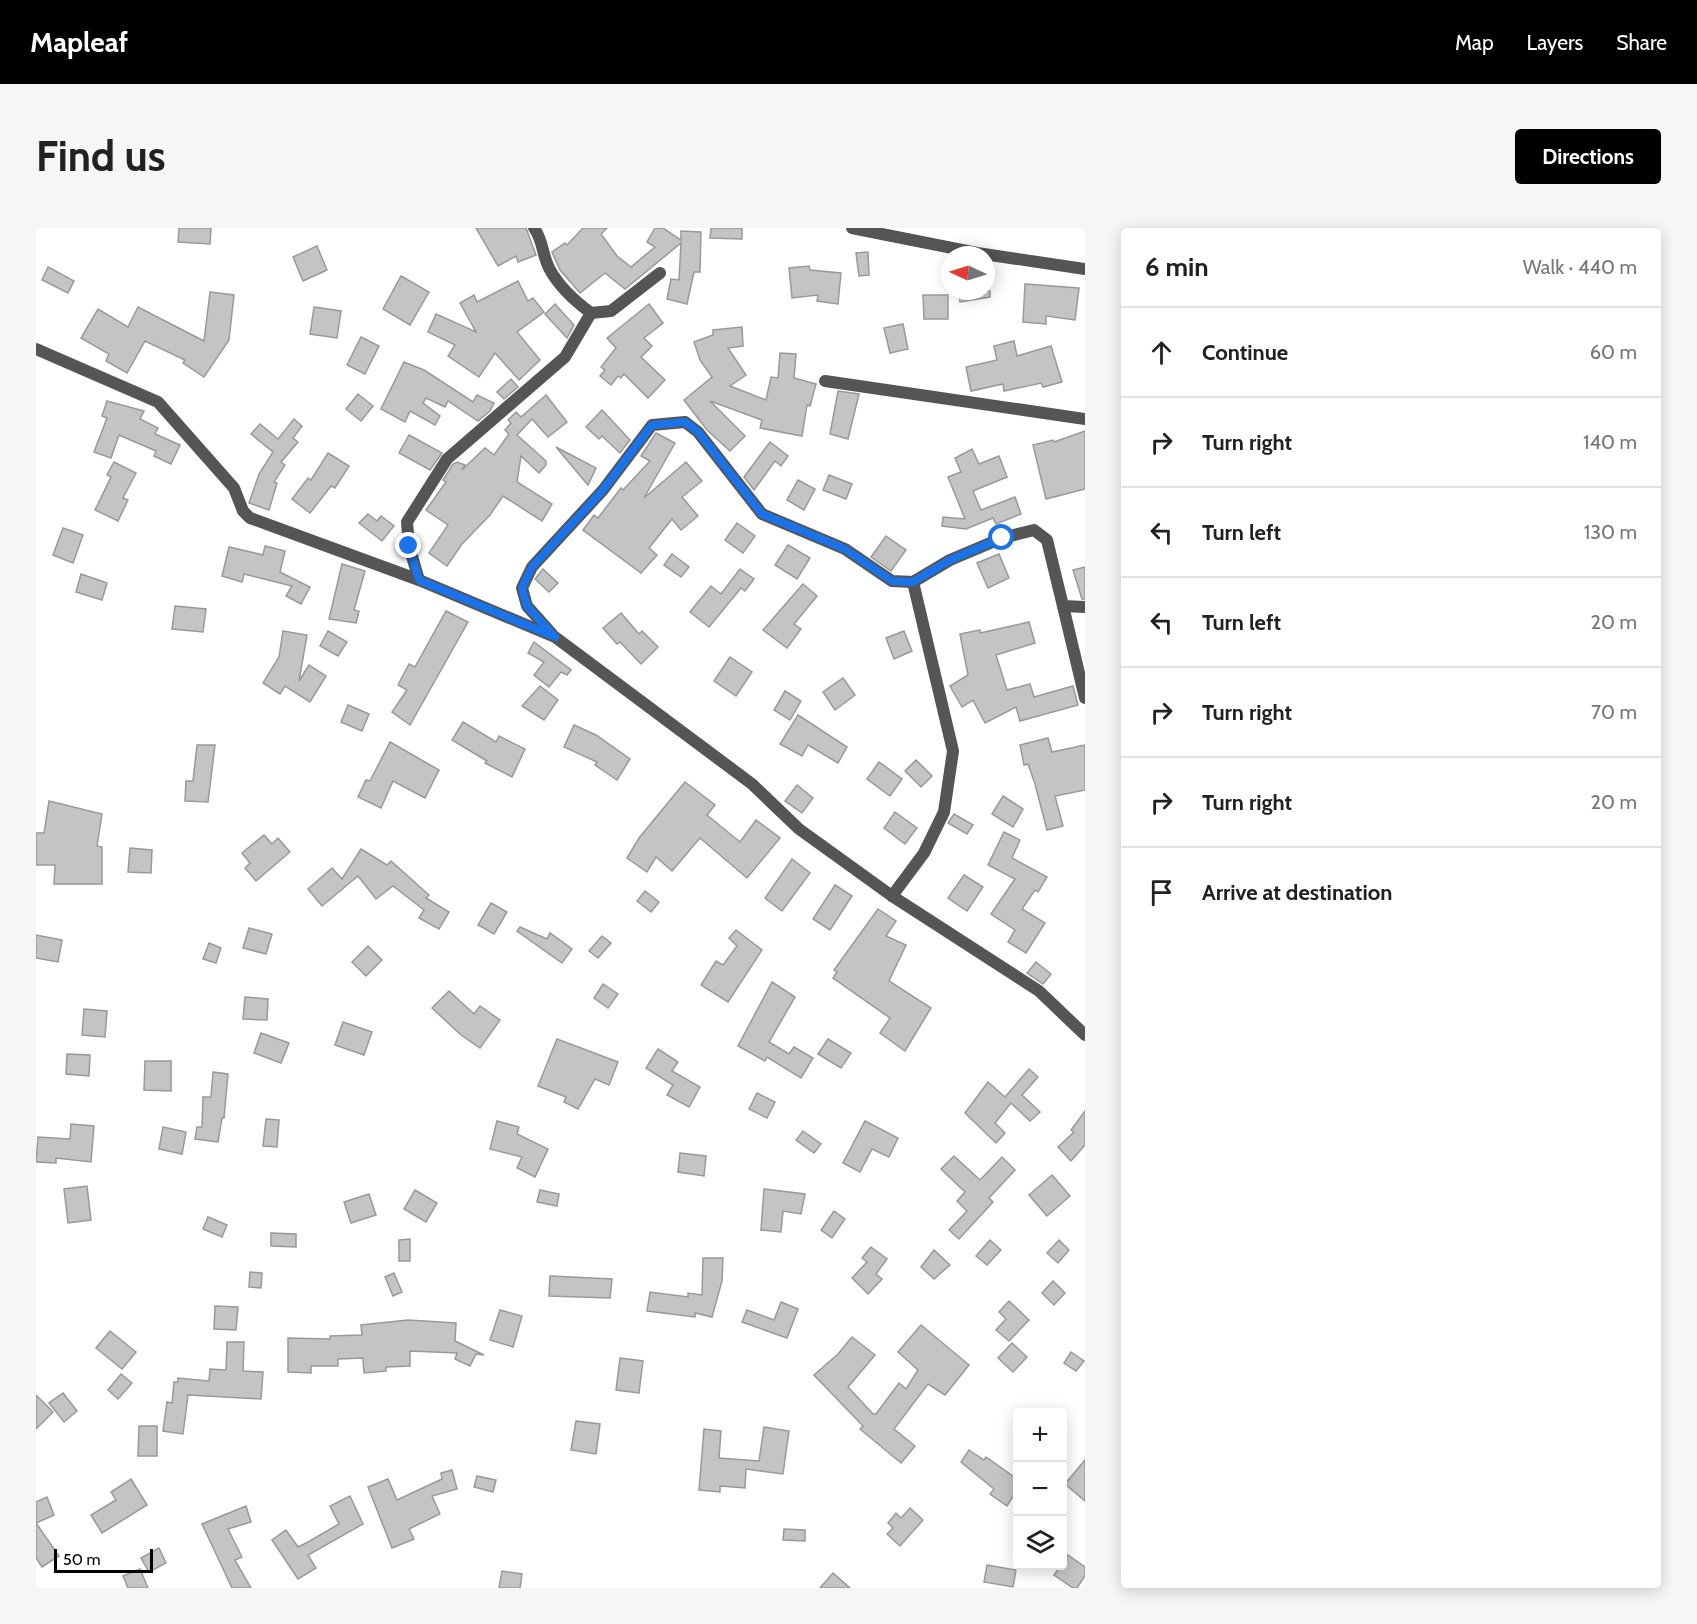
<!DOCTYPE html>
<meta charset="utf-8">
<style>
:root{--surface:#fff;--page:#f6f6f6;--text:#202124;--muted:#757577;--line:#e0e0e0;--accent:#000}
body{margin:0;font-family:Cabin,sans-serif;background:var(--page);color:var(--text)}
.controls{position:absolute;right:18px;bottom:18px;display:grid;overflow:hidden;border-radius:6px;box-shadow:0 3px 15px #0003}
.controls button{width:54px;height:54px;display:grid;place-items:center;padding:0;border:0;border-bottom:2px solid var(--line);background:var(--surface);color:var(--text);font:30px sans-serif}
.compass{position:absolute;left:905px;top:18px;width:54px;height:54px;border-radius:50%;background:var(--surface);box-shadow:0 3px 15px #0003;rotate:274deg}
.scale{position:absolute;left:18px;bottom:15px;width:99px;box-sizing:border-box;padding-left:6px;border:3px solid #000;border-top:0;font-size:16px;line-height:21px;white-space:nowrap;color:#000;-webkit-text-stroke:4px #fff;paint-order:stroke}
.stop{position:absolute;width:18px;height:18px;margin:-14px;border:4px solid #1a73e8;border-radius:50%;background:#fff}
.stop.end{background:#1a73e8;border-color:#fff;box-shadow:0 2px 6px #0008}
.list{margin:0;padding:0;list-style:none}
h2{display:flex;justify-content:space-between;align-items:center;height:78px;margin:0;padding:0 24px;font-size:26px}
h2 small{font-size:20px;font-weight:400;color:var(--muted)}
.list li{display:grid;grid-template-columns:39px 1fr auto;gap:18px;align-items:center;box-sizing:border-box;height:90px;padding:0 24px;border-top:2px solid var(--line)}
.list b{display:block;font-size:22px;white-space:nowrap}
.list em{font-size:20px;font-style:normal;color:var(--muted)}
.icon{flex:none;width:33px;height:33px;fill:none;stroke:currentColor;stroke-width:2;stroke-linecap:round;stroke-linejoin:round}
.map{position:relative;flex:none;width:1049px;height:1360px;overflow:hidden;border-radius:6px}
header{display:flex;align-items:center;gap:36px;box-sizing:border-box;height:84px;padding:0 30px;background:var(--accent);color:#fff}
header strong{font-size:28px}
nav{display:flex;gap:33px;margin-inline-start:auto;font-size:21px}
.intro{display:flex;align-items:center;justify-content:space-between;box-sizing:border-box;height:144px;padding:0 36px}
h1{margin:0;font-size:42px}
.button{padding:15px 27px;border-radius:6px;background:var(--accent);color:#fff;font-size:21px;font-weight:700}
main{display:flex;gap:36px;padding:0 36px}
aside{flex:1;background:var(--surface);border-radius:6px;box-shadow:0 3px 15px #0003}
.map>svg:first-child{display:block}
.building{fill:#c4c4c4;stroke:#999;stroke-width:1.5}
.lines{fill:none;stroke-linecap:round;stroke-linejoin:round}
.street{stroke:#555;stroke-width:12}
.route{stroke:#1a73e8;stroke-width:8}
</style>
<header>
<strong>Mapleaf</strong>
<nav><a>Map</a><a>Layers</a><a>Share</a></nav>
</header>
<div class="intro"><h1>Find us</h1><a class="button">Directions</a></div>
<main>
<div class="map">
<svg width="1049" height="1360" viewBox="0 0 1049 1360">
<rect width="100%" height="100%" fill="#fff"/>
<!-- building -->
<g class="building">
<polygon points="143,0 175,0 174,16 142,14"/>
<polygon points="440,0 490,0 500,27 482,34 480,28 462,38"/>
<polygon points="547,0 571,0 565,6 581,28 595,39 619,19 611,14 619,0 627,0 645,12 645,3 665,4 664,44 658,44 651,76 631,71 635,51 643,52 645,15 589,61 569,45 544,65 524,42 516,24 529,15 531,17"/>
<polygon points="675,0 706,0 706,11 674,10"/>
<polygon points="281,18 291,42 267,53 257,29"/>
<polygon points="832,24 833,47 823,48 820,25"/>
<polygon points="773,38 774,42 805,45 802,76 781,73 782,67 756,70 753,40"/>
<polygon points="12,39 38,53 32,65 6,52"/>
<polygon points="365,48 393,64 374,97 347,81"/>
<polygon points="482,53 492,73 497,70 508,84 481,104 504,132 483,152 459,125 443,149 412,128 419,117 392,104 400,86 440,104 424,75 438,67 441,74"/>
<polygon points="989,56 1043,60 1039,92 1010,88 1010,96 987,94"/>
<polygon points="922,63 954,63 954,69 924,74"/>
<polygon points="174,64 198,67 193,112 168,149 147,135 149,132 109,113 91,145 70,133 73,126 45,110 62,81 92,99 102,79 168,113"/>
<polygon points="887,67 912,67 912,91 888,91"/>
<polygon points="519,76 538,97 531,110 509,86"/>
<polygon points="613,76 627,95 608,110 616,118 605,129 629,152 612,170 588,146 585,150 582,148 575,157 564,148 569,142 565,139 580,120 571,110"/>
<polygon points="278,79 305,83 301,110 274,106"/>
<polygon points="867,96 872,121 854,125 848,100"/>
<polygon points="706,99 707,118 692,120 710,147 694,158 730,172 735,149 742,150 744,125 760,126 758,150 780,156 774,178 771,177 766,208 724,200 726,192 674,173 709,208 694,223 671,202 648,172 676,149 664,132 658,114 677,107 677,102"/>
<polygon points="325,109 343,118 329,146 311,137"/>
<polygon points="978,113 981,128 1015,118 1026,154 1007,159 1005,155 968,163 967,156 935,163 930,139 961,132 958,118"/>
<polygon points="368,134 388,142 437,174 441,167 458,175 454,183 442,193 412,173 409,179 390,170 387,175 404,188 399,197 374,183 369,194 345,181"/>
<polygon points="475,151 482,159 468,171 461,164"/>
<polygon points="802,163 823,166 812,211 794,206"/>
<polygon points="322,166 337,178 325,193 310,181"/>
<polygon points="510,167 531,194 512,209 496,191 481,207 510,233 510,237 503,245 485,228 481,254 516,276 506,293 467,268 454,287 426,316 411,338 393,325 412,297 390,282 410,254 407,252 417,236 421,234 429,237 426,242 449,220 458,227 473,206 469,202 475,195 472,192 480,184 485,189"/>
<polygon points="71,173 108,183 104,191 122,200 119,206 144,217 135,236 118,228 120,223 83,207 75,230 58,224 71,190 66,188"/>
<polygon points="566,182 594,212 584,225 566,208 563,211 550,199"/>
<polygon points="258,191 266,198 257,210 262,214 245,234 249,237 238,254 241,255 233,282 213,275 223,246 237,224 215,206 224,196 242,211"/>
<polygon points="1049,203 1049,261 1010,271 997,217 1017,212 1018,214"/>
<polygon points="620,205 639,215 608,270 650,234 666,253 646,269 662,288 645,302 636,291 613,320 621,327 605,345 547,302 558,287 562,290 585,260 587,262 614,233 605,228"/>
<polygon points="373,207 406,225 394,242 363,225"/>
<polygon points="734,214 752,228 745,238 739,233 718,262 708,249"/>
<polygon points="520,219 560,240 552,257"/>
<polygon points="936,221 943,236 963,228 971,249 937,263 945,282 979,269 985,286 960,296 957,290 930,301 906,298 907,289 929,291 912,249 925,244 919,230"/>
<polygon points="292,225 313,238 299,260 295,258 274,285 256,271 272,250 275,252"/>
<polygon points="78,234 100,245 87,270 92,272 82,293 59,282 75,249 71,247"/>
<polygon points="793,247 816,256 810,271 787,262"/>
<polygon points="762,252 779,261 768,282 751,272"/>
<polygon points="332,286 341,293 345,288 358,298 346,313 323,295"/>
<polygon points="701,295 719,308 707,325 689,312"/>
<polygon points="27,300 47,307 37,335 17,327"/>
<polygon points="850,308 870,322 855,343 835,329"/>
<polygon points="752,317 774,330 761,351 739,337"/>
<polygon points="229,318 249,323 244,344 274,359 265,376 250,368 256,358 208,346 206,354 186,348 193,319 227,327"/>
<polygon points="636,326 653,339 645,349 628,337"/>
<polygon points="963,326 973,350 952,360 941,335"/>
<polygon points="306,336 329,343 318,382 323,383 320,395 293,391"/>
<polygon points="1049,339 1049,371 1046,371 1037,342"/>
<polygon points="507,341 522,355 513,364 499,351"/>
<polygon points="704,341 718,351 709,363 705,360 673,399 654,384 675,358 685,366"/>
<polygon points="45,346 71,355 66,372 40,364"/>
<polygon points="767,356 781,368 758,396 765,401 751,420 727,402"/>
<polygon points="139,378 170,381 167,404 136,401"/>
<polygon points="410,383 432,394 374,497 356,484 371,462 362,457 373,436 379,439"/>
<polygon points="585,385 603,406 606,403 622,419 605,436 584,414 581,416 567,400"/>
<polygon points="993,394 999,415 960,427 971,462 994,456 998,469 1037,458 1042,477 984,493 980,479 949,495 937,472 926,479 914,458 932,447 924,406 944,402 944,405"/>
<polygon points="247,403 271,407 263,453 273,437 290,448 274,474 249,458 244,466 227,455 243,429"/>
<polygon points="292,403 311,414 302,428 284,418"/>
<polygon points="868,403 876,423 858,431 850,410"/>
<polygon points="498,414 535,442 531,447 525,444 513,459 498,447 508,434 492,425"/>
<polygon points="694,429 716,444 700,468 678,453"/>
<polygon points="807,450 819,467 799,482 787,464"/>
<polygon points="504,458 522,472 508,492 486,478"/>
<polygon points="749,463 765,473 754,492 738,482"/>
<polygon points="312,477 333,486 326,503 305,494"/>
<polygon points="762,487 811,519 802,535 772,517 766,528 744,516"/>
<polygon points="427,494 460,514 463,508 489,521 476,549 449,535 451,533 416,512"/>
<polygon points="538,497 560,507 594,531 581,552 559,537 561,534 528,519"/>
<polygon points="1012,510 1016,524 1049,517 1049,562 1019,568 1027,598 1011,602 999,556 992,536 988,537 984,517"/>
<polygon points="354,514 403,542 389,570 357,553 345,580 322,569 330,552 334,553"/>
<polygon points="161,517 179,517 172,574 149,573 150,553 157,553"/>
<polygon points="880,532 896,548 885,559 869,543"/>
<polygon points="843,534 866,551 854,568 831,551"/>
<polygon points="649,554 679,577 671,587 704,614 720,592 744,610 711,650 664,610 636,643 620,629 611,644 591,630 603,610"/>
<polygon points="761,557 777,570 766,585 749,573"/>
<polygon points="967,568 987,581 977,599 956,586"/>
<polygon points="13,573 66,586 61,618 66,619 66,656 18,656 19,637 0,637 0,605 8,605"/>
<polygon points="859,584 881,600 869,616 848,600"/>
<polygon points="918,586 937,597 931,606 912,595"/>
<polygon points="968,604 984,612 976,630 1011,649 1002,664 999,662 986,681 1009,695 990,725 972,714 979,702 955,686 979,651 952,637"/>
<polygon points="228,607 236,616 242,610 254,624 220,653 209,640 214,635 206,625"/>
<polygon points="94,620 116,622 115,645 92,644"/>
<polygon points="325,621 351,637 355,633 393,667 390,670 413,684 403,701 383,690 388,682 357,658 340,671 322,648 286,678 272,661 296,640 306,651"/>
<polygon points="756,631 774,645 746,683 729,670"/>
<polygon points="928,647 947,659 931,683 912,670"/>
<polygon points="799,657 816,668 794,702 777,691"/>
<polygon points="609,663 623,674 615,684 601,673"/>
<polygon points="455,675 471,684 458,706 442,697"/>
<polygon points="842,681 860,693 850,708 870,717 853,753 895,780 869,823 844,805 854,790 797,750 801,744 798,742"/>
<polygon points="484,699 511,711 514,705 536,721 526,735 481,703"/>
<polygon points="213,700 236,706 230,726 207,720"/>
<polygon points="700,702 726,722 692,774 665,757 680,733 687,737 701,718 693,710"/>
<polygon points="0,707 26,712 22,734 0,730"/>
<polygon points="566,708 575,715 562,730 553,723"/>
<polygon points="173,715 185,720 180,735 167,731"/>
<polygon points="332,718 346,732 330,748 316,734"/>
<polygon points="1000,734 1015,746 1007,756 991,745"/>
<polygon points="736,754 759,769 733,814 753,826 758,819 777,830 765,850 731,829 729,833 702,818"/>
<polygon points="567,756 582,766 572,780 558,770"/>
<polygon points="413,763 438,786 444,778 464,792 444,820 425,807 396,780"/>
<polygon points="209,769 232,771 231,792 207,791"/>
<polygon points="48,781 71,783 69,809 46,807"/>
<polygon points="307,794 336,804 328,827 299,817"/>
<polygon points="225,805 253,815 245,835 218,825"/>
<polygon points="521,811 582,834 573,857 559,851 542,881 528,874 530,869 502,858"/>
<polygon points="792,811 815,825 805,840 782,826"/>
<polygon points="622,821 642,834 636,843 664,859 653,879 631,867 637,857 610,840"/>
<polygon points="31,826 54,827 53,848 30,846"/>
<polygon points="109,833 135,833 135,863 108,862"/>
<polygon points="993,841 1002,849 986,867 1004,884 994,893 975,875 959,895 969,905 960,915 929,885 952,854 969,869"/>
<polygon points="177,844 192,846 188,890 186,890 182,914 159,911 161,899 166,899 167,869 175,869"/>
<polygon points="721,865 739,874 731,890 713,881"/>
<polygon points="1049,883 1049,917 1035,933 1022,919 1038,904 1035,902"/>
<polygon points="230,891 243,892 241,919 227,918"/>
<polygon points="461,893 483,899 481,906 512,921 499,949 481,940 486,929 454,921"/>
<polygon points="829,893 862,910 853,929 836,921 824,944 807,935"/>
<polygon points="35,896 58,898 55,934 20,930 20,935 0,934 2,909 34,911"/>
<polygon points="127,899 150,904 146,926 123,921"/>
<polygon points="767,903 785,916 778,925 760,912"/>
<polygon points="644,925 670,928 668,948 642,944"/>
<polygon points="918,928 944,952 966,929 979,942 953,970 957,974 923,1011 913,1002 931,983 921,973 929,964 905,941"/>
<polygon points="1016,947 1034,968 1011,988 993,967"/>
<polygon points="51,958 55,992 32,995 28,961"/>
<polygon points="728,961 769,966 765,986 747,983 745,1004 725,1002"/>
<polygon points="379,962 401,975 390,994 368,981"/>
<polygon points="504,962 523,966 521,978 501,974"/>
<polygon points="333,966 340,987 315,995 308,974"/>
<polygon points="798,983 809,991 796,1010 785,1002"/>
<polygon points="172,989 191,997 186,1009 167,1001"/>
<polygon points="235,1005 260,1006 260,1019 235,1018"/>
<polygon points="374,1011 374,1033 363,1033 363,1012"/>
<polygon points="954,1012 965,1022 951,1037 940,1028"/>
<polygon points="1023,1012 1033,1022 1022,1035 1011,1025"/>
<polygon points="835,1019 851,1031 840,1046 846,1051 832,1066 816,1050 831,1034 826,1030"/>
<polygon points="898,1022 914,1037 898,1051 885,1039"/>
<polygon points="667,1030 687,1030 686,1053 676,1089 659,1085 659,1089 611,1083 614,1064 652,1069 652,1065 666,1067"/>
<polygon points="214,1044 226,1045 225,1060 213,1059"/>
<polygon points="358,1045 366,1064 357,1068 349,1049"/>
<polygon points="514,1048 576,1051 574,1070 513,1068"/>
<polygon points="1017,1053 1029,1065 1018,1077 1006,1065"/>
<polygon points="973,1073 993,1092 973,1113 960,1102 970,1091 963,1084"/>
<polygon points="745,1074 762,1081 751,1110 706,1094 711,1082 738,1092"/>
<polygon points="179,1078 202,1079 200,1102 178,1101"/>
<polygon points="464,1082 486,1088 477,1119 454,1112"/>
<polygon points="372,1092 420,1095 419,1113 448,1127 440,1126 434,1138 419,1131 421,1125 374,1123 374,1138 350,1139 350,1143 328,1145 327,1130 302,1131 302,1138 275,1138 275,1145 252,1144 252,1110 294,1111 294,1108 326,1107 325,1097"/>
<polygon points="885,1097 933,1137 909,1167 892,1156 858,1201 879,1218 865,1235 824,1201 827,1198 778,1147 802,1126 816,1109 839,1127 812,1159 837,1186 840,1186 863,1155 870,1161 882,1142 862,1124"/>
<polygon points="74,1103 100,1124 86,1141 60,1120"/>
<polygon points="191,1114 208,1114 207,1143 227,1144 225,1171 152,1167 147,1206 127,1203 131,1174 136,1175 138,1154 142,1154 142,1150 173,1153 174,1141 190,1142"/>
<polygon points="976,1115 991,1129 977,1144 962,1130"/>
<polygon points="1035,1124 1048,1133 1040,1143 1028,1135"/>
<polygon points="584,1130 607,1133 603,1165 580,1162"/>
<polygon points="85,1146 96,1155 82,1171 72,1162"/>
<polygon points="27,1165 41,1183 28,1194 13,1175"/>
<polygon points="0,1167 17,1184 0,1201"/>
<polygon points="540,1193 564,1196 560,1226 535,1222"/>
<polygon points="103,1198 121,1198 121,1228 102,1228"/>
<polygon points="728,1199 753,1203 747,1246 710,1241 709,1260 684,1258 684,1264 663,1262 668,1201 685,1203 683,1230 723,1233"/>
<polygon points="933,1222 948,1232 950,1229 981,1251 981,1262 971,1278 954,1266 958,1261 925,1234"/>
<polygon points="1049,1232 1049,1273 1029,1256"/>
<polygon points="416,1242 421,1261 396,1268 404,1286 373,1301 378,1311 356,1320 332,1259 352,1251 361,1272 406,1251 405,1245"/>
<polygon points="441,1248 460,1252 457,1264 438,1259"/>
<polygon points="95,1251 111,1277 66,1305 55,1287 80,1272 75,1264"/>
<polygon points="314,1268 327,1296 272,1327 280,1340 262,1351 236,1312 250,1302 262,1319 272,1314 303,1296 294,1278"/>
<polygon points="11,1269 18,1287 0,1295 23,1328 6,1339 0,1330 0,1274"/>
<polygon points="210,1278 215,1294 192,1301 206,1329 199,1332 215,1360 196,1360 166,1296"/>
<polygon points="874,1280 887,1292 864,1318 851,1306 857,1300 852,1295 860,1285 865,1290"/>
<polygon points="748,1301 769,1302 769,1313 747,1312"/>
<polygon points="123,1320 130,1335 113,1344 105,1330"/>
<polygon points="1032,1327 1049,1339 1049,1348 1041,1360 1037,1360 1018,1347"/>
<polygon points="951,1337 980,1342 977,1359 948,1354"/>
<polygon points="104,1341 112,1360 92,1360 87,1348"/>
<polygon points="466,1343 486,1346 484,1360 463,1360"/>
<polygon points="797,1345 814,1360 784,1360"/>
</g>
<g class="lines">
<!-- street -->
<g class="street">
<path d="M498,0C507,12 506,26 513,40C522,57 540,74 555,85L575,83L624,45"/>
<polyline points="816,0 941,25 1049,41"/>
<polyline points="0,121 122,174 198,260 207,283 214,290 383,352 519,409 716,556 763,601 856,668 1003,763 1049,807"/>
<polyline points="789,153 1049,191"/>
<polyline points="383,352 373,318 371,294 411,231 529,129 555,85"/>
<polyline points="1027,378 1049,470"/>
<polyline points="516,406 491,378 486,360 496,339 567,262 616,197 649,194 662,204 726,286 809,321 856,353 877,354 914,332 966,310 998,302 1011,312 1027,378 1049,379"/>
<polyline points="856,668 888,625 908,584 917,523 877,354"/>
</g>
</g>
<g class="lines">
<!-- route -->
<polyline class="route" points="373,318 383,352 519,409 491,378 486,360 496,339 567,262 616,197 649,194 662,204 726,286 809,321 856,353 877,354 914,332 966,310"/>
</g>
</svg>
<div class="controls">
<button>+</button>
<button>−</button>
<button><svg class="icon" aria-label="layers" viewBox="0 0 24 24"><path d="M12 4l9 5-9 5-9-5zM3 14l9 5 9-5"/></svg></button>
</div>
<svg class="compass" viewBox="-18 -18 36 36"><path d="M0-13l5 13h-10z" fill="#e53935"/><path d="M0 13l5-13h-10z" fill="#757577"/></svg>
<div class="scale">50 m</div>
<div class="stop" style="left:966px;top:310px"></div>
<div class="stop end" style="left:373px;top:318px"></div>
</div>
<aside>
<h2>6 min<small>Walk · 440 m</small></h2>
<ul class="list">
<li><svg class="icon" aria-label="ahead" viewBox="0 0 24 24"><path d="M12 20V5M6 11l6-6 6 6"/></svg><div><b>Continue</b></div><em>60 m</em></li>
<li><svg class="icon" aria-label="right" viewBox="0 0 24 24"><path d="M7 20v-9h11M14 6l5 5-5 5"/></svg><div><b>Turn right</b></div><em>140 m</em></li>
<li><svg class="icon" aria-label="left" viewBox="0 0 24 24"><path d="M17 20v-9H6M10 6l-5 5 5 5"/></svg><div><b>Turn left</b></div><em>130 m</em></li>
<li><svg class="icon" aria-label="left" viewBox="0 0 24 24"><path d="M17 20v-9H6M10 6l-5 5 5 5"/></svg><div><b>Turn left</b></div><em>20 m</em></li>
<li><svg class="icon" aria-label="right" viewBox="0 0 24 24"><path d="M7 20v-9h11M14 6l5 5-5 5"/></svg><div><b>Turn right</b></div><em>70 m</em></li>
<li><svg class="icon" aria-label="right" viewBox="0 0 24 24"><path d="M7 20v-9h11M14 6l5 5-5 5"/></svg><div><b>Turn right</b></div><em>20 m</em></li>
<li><svg class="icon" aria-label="arrive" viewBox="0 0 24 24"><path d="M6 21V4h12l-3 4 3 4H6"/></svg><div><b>Arrive at destination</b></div></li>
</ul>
</aside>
</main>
